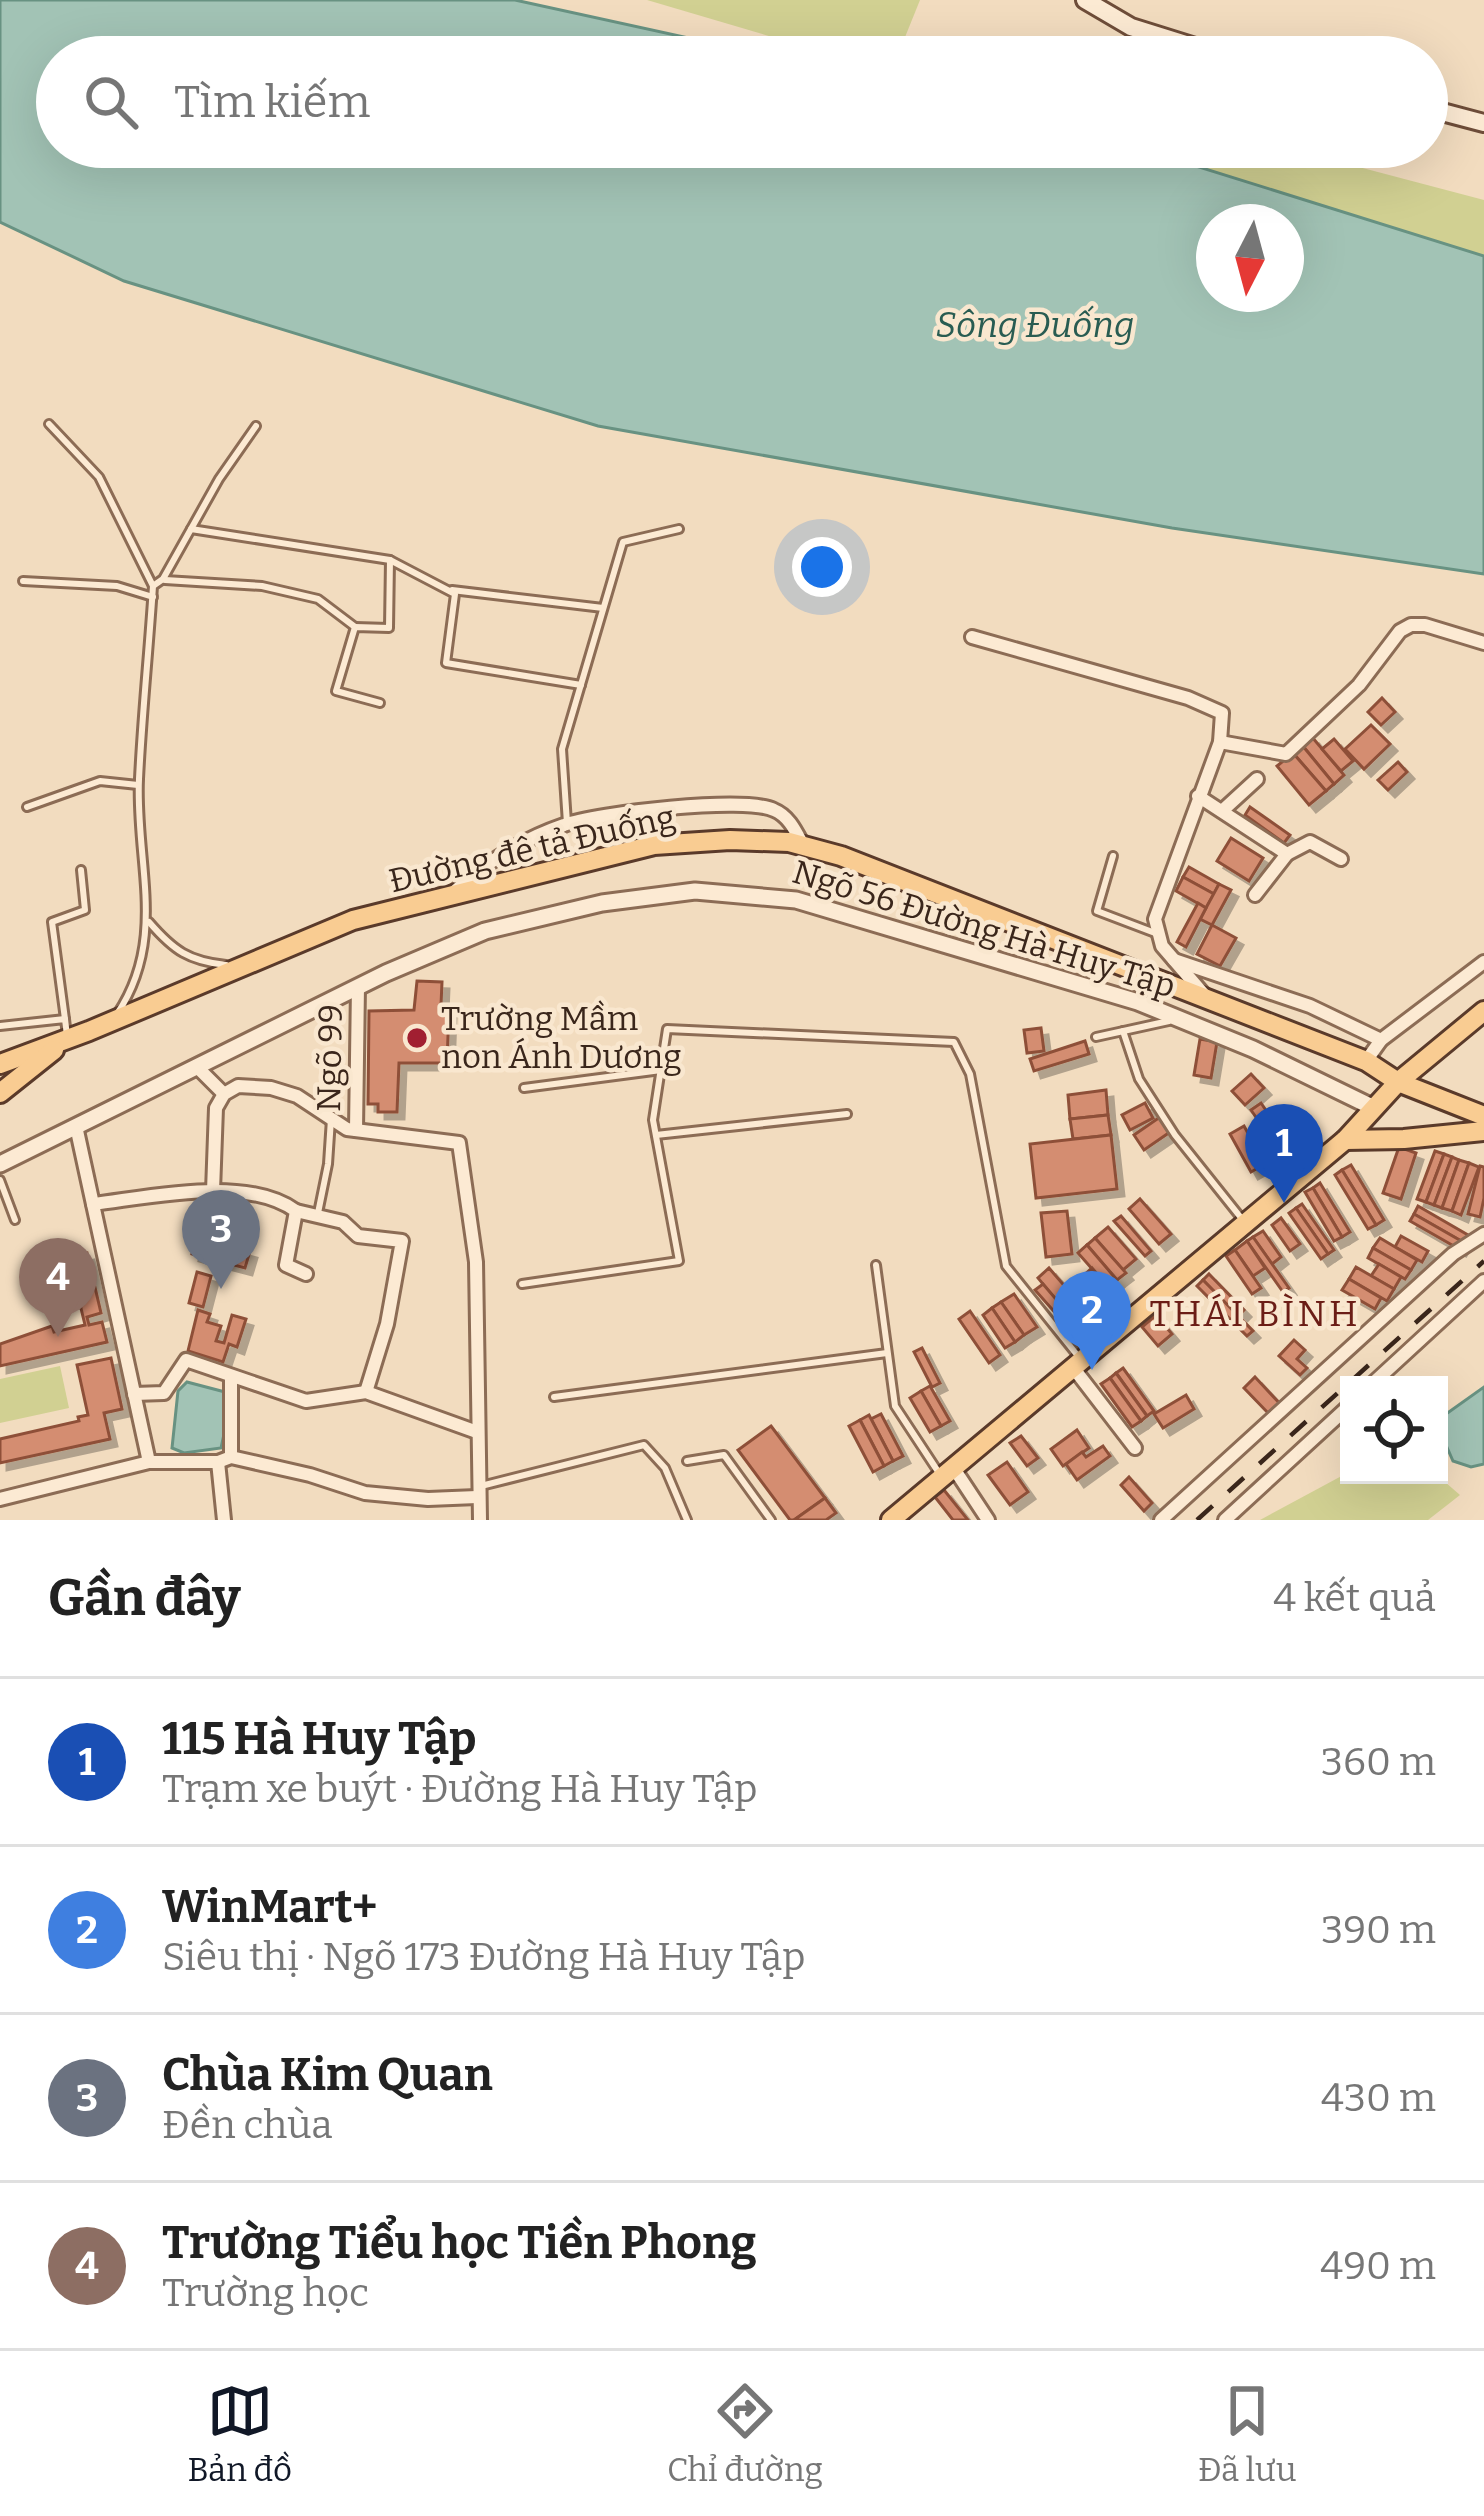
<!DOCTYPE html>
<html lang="vi">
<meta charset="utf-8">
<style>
:root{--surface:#fff;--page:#f2f2f2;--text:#222;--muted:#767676;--line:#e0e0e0;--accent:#111827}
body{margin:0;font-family:Bitter,serif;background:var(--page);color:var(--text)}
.controls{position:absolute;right:36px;bottom:36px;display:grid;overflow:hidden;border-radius:0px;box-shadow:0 12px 48px #0002}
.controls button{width:108px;height:108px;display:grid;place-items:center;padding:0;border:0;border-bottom:3px solid var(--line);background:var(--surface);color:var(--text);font:60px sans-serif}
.compass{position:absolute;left:1196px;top:204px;width:108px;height:108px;border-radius:50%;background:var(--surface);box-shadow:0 12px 48px #0002;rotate:186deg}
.you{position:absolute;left:822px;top:567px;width:42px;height:42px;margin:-30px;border:9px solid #fff;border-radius:50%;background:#1a73e8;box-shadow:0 0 0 18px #1a73e833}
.badge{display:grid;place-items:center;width:78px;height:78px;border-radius:50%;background:var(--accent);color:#fff;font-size:39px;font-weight:700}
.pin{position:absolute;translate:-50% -99px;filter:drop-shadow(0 3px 6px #0008)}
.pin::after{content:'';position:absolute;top:63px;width:42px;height:36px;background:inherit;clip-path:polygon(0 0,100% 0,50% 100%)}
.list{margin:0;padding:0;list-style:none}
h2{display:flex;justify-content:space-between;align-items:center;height:156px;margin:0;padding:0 48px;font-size:51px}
h2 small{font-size:39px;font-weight:400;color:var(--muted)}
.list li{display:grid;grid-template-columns:78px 1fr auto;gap:36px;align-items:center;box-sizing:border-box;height:168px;padding:0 48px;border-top:3px solid var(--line)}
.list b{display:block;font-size:45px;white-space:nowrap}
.list p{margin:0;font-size:39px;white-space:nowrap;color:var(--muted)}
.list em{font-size:39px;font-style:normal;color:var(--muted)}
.icon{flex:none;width:66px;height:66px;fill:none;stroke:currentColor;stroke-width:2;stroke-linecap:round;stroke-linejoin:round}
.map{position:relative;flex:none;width:1484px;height:1520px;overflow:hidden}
.search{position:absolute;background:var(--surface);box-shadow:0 12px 48px #0002;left:36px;right:36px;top:36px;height:132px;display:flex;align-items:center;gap:30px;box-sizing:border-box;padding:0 42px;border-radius:66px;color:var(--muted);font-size:45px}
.sheet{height:828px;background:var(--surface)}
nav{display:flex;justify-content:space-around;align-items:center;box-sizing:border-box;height:168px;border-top:3px solid var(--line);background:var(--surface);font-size:33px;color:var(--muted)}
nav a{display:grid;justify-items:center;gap:6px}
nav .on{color:var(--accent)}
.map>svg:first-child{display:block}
.green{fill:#d1d092}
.water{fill:#a2c3b5;stroke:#689282;stroke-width:3;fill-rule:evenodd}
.building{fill:#d48d71;stroke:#8e5039;stroke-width:3;filter:url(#shadow)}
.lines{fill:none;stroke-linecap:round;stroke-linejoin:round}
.service-casing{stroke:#8c6c55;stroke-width:12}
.minor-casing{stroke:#8c6c55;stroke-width:18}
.tertiary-casing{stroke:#8c6c55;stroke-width:21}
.secondary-casing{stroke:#6e4d39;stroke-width:22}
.primary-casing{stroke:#5a3a2a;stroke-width:24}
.service{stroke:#fcead3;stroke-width:6}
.minor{stroke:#fcead3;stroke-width:12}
.tertiary{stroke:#fcead3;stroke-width:15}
.secondary{stroke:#fcead3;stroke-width:16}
.primary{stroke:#f9cc92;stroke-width:18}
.rail{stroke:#3a261b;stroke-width:4.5;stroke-dasharray:21 21;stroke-linecap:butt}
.poi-dot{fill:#a11f31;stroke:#f9e7cf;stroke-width:4.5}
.labels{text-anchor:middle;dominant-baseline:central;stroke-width:9;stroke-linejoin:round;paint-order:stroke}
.street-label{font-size:33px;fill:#3a261b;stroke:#f9e7cf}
.poi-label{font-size:33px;fill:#3a261b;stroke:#f9e7cf;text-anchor:start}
.water-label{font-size:36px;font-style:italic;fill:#295c52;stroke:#f9e7cf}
.neighbourhood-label{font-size:36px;letter-spacing:3px;fill:#6b1d16;stroke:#f9e7cf}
</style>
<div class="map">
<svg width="1484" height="1520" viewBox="0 0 1484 1520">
<defs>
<filter id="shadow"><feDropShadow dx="7" dy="7" stdDeviation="0" flood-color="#0004"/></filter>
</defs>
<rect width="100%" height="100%" fill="#f2dcbf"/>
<!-- green -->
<g class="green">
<polygon points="647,0 920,0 897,57 840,57"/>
<polygon points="1135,147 1283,147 1484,200 1484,256"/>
<polygon points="60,1366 69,1408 0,1423 0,1379"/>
<polygon points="1349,1472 1349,1475 1437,1475 1460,1495 1428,1520 1260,1520"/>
</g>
<!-- water -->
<g class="water">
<path d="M0,0H515L775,57H57V147H1135L1484,256V574L1172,528L598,426L124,281L0,222ZM1286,222V294H1214V222Z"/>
<polygon points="187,1382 225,1392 227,1420 221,1448 184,1453 172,1448 178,1391"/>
<polygon points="1484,1387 1484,1464 1471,1467 1453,1461 1439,1429 1439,1419"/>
</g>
<!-- building -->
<g class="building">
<polygon points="1382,698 1395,712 1381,725 1368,712"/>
<polygon points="1371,725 1390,744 1364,769 1345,749"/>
<polygon points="1312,737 1344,775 1334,784 1302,745"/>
<polygon points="1334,739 1353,761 1341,771 1322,749"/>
<polygon points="1302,745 1334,784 1326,791 1293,753"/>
<polygon points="1293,753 1326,791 1309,805 1277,766"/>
<polygon points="1398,762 1407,772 1388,790 1378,780"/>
<polygon points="1250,807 1290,835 1284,843 1245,815"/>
<polygon points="1231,838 1263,858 1249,881 1217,861"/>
<polygon points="1189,867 1219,884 1214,894 1183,877"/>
<polygon points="1183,877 1214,894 1206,908 1176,891"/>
<polygon points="1219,884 1231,890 1212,925 1200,919"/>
<polygon points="1198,903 1206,908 1186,947 1177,942"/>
<polygon points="1212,925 1236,938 1220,966 1197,954"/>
<polygon points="417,981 442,982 441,1005 449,1009 447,1063 399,1063 397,1112 378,1112 378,1104 368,1104 369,1011 414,1010"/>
<polygon points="1041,1028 1044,1051 1027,1053 1024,1030"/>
<polygon points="1200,1039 1217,1042 1211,1078 1194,1075"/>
<polygon points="1085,1041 1089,1054 1034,1071 1030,1059"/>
<polygon points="1251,1074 1264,1088 1245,1105 1232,1091"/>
<polygon points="1106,1090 1108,1115 1070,1119 1068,1095"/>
<polygon points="1145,1103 1153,1118 1130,1130 1122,1115"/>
<polygon points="1261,1103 1291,1147 1281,1154 1251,1110"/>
<polygon points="1108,1115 1111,1135 1073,1139 1070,1119"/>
<polygon points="1160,1117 1170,1132 1144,1150 1134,1135"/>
<polygon points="1244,1126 1265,1164 1251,1172 1230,1134"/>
<polygon points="1111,1135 1117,1189 1036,1198 1030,1144"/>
<polygon points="1399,1147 1416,1153 1401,1199 1383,1193"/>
<polygon points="1435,1151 1444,1154 1426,1202 1417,1199"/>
<polygon points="1444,1154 1452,1157 1434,1205 1426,1202"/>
<polygon points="1452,1157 1459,1160 1442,1208 1434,1205"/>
<polygon points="1459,1160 1469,1163 1452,1211 1442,1208"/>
<polygon points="1469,1163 1479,1167 1461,1215 1452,1211"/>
<polygon points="1351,1165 1384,1220 1376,1225 1342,1170"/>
<polygon points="1480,1166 1484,1167 1484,1198 1480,1217 1468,1214"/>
<polygon points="1342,1170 1376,1225 1368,1229 1335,1175"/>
<polygon points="1320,1183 1350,1232 1342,1237 1313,1188"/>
<polygon points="1313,1188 1342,1237 1334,1241 1305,1192"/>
<polygon points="1140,1199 1171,1234 1159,1244 1129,1209"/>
<polygon points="1302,1204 1334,1250 1328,1254 1296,1208"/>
<polygon points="1418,1206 1468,1235 1463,1242 1414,1214"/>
<polygon points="1296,1208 1328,1254 1321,1259 1289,1213"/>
<polygon points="1067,1211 1072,1254 1046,1257 1041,1213"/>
<polygon points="1414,1214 1463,1242 1459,1249 1410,1221"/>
<polygon points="1121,1216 1151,1251 1145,1256 1114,1221"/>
<polygon points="1281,1218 1300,1244 1290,1251 1272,1225"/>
<polygon points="1108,1227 1136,1259 1123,1270 1095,1238"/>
<polygon points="1263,1231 1281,1257 1272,1264 1253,1237"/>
<polygon points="1401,1236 1428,1251 1422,1262 1395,1247"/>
<polygon points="196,1237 250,1251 245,1268 192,1254"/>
<polygon points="1253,1237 1289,1288 1283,1292 1247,1241"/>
<polygon points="1095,1238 1126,1273 1117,1280 1087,1245"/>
<polygon points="1380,1238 1417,1260 1411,1270 1373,1248"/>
<polygon points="1247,1241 1265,1268 1253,1276 1235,1250"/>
<polygon points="1087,1245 1117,1280 1109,1288 1078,1253"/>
<polygon points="1373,1248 1411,1270 1405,1279 1368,1258"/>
<polygon points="1235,1250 1261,1288 1252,1294 1226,1256"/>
<polygon points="87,1253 101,1313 87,1317 89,1325 102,1322 107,1342 0,1366 0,1344 52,1326 54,1332 85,1325 79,1300 73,1301 68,1278 73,1276 69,1257"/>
<polygon points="1379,1264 1401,1277 1394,1289 1371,1276"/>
<polygon points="1356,1267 1394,1289 1387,1301 1349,1279"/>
<polygon points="1049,1268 1068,1290 1056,1300 1038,1278"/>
<polygon points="1092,1268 1113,1292 1104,1300 1083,1276"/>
<polygon points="197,1272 211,1276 203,1307 189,1303"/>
<polygon points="1209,1274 1244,1310 1238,1316 1203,1280"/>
<polygon points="1349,1279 1381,1298 1375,1309 1342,1290"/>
<polygon points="1078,1280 1099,1304 1090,1312 1069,1288"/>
<polygon points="1203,1280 1253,1331 1247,1336 1197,1286"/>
<polygon points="1043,1284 1073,1319 1066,1325 1035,1290"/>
<polygon points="1014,1294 1037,1327 1024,1335 1001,1302"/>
<polygon points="1001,1302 1024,1335 1015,1342 992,1308"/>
<polygon points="992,1308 1015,1342 1005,1348 983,1315"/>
<polygon points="198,1310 210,1314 207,1322 221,1326 216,1341 224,1343 232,1315 246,1319 237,1347 229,1344 223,1362 188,1351"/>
<polygon points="970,1311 1000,1355 989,1363 959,1319"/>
<polygon points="1156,1315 1172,1334 1158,1346 1142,1327"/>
<polygon points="1294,1340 1305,1350 1297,1359 1307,1368 1300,1375 1279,1356"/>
<polygon points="922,1348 940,1383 932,1387 914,1352"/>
<polygon points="111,1358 122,1409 104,1413 110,1439 0,1463 0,1439 79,1421 78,1417 88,1415 77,1365"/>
<polygon points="1123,1368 1154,1411 1147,1416 1116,1373"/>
<polygon points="1116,1373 1147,1416 1141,1421 1110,1378"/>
<polygon points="1255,1377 1282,1406 1271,1416 1244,1388"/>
<polygon points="1110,1378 1141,1421 1132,1427 1101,1384"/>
<polygon points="930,1386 950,1421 941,1426 921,1391"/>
<polygon points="921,1391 941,1426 930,1432 910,1398"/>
<polygon points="1186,1395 1194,1409 1163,1428 1154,1414"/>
<polygon points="881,1414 903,1456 893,1461 871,1419"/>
<polygon points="869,1415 893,1461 884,1466 860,1420"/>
<polygon points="860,1420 884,1466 873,1472 849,1426"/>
<polygon points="771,1426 825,1498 794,1520 790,1520 738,1450"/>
<polygon points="1077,1430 1089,1448 1063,1466 1051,1449"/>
<polygon points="1021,1436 1038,1458 1027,1466 1010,1443"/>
<polygon points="1103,1446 1110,1456 1077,1480 1066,1464 1082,1452 1086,1457"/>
<polygon points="1007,1462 1028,1492 1010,1505 988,1475"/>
<polygon points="1129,1477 1152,1503 1144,1511 1121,1485"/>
<polygon points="944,1490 968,1520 953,1520 935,1497"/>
<polygon points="825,1498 836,1513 826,1520 794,1520"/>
</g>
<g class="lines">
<!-- service casing -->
<g class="service-casing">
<g id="service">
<polyline points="49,424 99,477 153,586"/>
<polyline points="191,529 390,560 455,594 446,663 581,685"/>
<polyline points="165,580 262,586 318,599 355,627"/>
<polyline points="23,581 117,586 153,597"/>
<polyline points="452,590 603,608"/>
<polyline points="380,703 336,691 355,627 389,628 390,560"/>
<polyline points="27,807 100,781 138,785"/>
<polyline points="567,823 562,749 623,542 679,529"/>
<polyline points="1113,856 1097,911 1155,933"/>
<path d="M149,922C174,951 189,961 226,965"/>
<path d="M117,1014C168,938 135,862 139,779C142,715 149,650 153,586L163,579L219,479L256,426"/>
<polyline points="65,1019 52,922 85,910 81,870"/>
<polyline points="0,1026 65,1019 67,1036"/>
<polyline points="1123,1031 1139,1079 1175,1135 1242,1219"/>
<polyline points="1096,1037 1169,1021"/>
<polyline points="524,1088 661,1070"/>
<polyline points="656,1135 847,1114"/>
<polyline points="0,1180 15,1220"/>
<polyline points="318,1213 328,1164 331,1119"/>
<polyline points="876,1265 895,1406 939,1473"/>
<polyline points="522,1284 679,1261 653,1120 667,1029 954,1042 970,1074 1006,1266 1078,1356"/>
<polyline points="554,1397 887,1353"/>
<polyline points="687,1461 724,1455 771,1520"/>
<polyline points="481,1486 644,1445 665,1468 687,1520"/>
</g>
</g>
<!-- minor casing -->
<g class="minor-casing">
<g id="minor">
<polyline points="972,637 1188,698 1222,713 1220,742 1155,919 1162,946 1206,997"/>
<polyline points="1220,742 1286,754 1359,685 1400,631 1411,625 1425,625 1484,643"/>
<polyline points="1198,796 1287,854 1255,895"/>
<polyline points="1222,811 1257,779"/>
<polyline points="1287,854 1310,842 1341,859"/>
<path d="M454,892C485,863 523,839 564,825C596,813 745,796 774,810C789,816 796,832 803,845"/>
<polyline points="1174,960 1310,1006 1381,1040"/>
<polyline points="1366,1061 1381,1040 1484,962"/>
<polyline points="196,1066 224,1094"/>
<polyline points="76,1126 149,1462"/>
<polyline points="356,1130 358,986"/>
<polyline points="213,1191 216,1108 224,1094 238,1086 271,1088 297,1096 347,1129 459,1143 476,1262 480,1520"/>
<path d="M93,1204C151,1197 247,1175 296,1211L286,1265L306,1274"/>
<polyline points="296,1211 343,1222 358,1236 402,1241 387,1324 366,1392"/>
<polyline points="1072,1366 1135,1448"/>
<polyline points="1371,1385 1484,1281"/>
<polyline points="134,1394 164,1393 186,1360 306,1401 366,1392 477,1432"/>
<polyline points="231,1457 231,1376"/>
<polyline points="218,1462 224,1520"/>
<polyline points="953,1467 988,1520"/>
<polyline points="0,1499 149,1462 218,1462 231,1457 310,1475 365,1493 428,1499 477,1497"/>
<polyline points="1161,1520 1453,1254 1484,1234"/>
<polyline points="1225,1520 1349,1406"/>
</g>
</g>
<!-- tertiary casing -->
<g class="tertiary-casing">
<polyline id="tertiary" points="0,1164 386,973 485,931 602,903 695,891 796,900 1138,1002 1253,1049 1374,1108"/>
</g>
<!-- secondary casing -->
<g class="secondary-casing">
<g id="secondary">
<polyline points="1085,0 1131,27 1227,57"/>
<polyline points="1427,108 1484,123"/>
</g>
</g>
<!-- primary casing -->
<g class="primary-casing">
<g id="primary">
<polyline points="0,1064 89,1031 353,920 654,845 730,840 789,842 841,856 1366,1061 1398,1082 1484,1116"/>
<polyline points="0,1093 54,1050"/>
<polyline points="1345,1140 1404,1139 1484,1131"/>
<polyline points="891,1520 1345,1140 1398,1082 1484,1011"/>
</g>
</g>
<!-- service -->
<use href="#service" class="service"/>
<!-- minor -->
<use href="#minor" class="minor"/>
<!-- tertiary -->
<use href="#tertiary" class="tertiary"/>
<!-- secondary -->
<use href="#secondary" class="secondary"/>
<!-- primary -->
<use href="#primary" class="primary"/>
<!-- rail -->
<polyline class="rail" points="1197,1520 1484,1261"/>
</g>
<!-- markers -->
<circle class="poi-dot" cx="417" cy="1038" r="12"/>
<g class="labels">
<!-- street labels -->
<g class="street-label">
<text transform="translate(532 849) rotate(-13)">Đường đê tả Đuống</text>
<text transform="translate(984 929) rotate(17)">Ngõ 56 Đường Hà Huy Tập</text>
<text transform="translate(330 1058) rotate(-89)">Ngõ 99</text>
</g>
<!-- poi labels -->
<g class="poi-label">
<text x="441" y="1019">Trường Mầm<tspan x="441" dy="38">non Ánh Dương</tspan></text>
</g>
<!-- water labels -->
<g class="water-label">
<text x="1035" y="325">Sông Đuống</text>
</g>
<!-- neighbourhood labels -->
<g class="neighbourhood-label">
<text x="1255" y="1314">THÁI BÌNH</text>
</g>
</g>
</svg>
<div class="controls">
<button><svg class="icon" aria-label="locate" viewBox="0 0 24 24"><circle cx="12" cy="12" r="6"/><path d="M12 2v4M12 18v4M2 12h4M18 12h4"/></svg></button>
</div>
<svg class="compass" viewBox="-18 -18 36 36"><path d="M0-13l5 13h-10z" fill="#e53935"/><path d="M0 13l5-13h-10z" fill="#767676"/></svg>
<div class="you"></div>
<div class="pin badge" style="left:1284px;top:1203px;background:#1a4fb4">1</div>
<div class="pin badge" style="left:1092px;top:1370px;background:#3f7fe0">2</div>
<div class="pin badge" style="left:221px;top:1289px;background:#6b7280">3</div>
<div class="pin badge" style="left:58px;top:1337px;background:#8d6e63">4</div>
<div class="search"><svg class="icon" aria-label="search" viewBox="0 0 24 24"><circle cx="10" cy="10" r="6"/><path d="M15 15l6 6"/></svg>Tìm kiếm</div>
</div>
<section class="sheet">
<h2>Gần đây<small>4 kết quả</small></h2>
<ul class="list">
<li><span class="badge" style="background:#1a4fb4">1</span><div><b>115 Hà Huy Tập</b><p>Trạm xe buýt · Đường Hà Huy Tập</p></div><em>360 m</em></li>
<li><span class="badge" style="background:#3f7fe0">2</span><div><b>WinMart+</b><p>Siêu thị · Ngõ 173 Đường Hà Huy Tập</p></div><em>390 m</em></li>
<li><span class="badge" style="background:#6b7280">3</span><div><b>Chùa Kim Quan</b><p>Đền chùa</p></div><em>430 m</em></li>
<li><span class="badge" style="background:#8d6e63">4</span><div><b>Trường Tiểu học Tiền Phong</b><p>Trường học</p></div><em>490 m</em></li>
</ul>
</section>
<nav>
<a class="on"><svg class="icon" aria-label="map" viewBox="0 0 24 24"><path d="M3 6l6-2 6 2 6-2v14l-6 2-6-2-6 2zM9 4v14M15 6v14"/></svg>Bản đồ</a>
<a><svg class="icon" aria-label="directions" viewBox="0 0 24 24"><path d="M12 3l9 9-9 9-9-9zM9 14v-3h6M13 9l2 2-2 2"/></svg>Chỉ đường</a>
<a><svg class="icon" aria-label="saved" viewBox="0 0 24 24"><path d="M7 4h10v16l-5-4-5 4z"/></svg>Đã lưu</a>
</nav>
